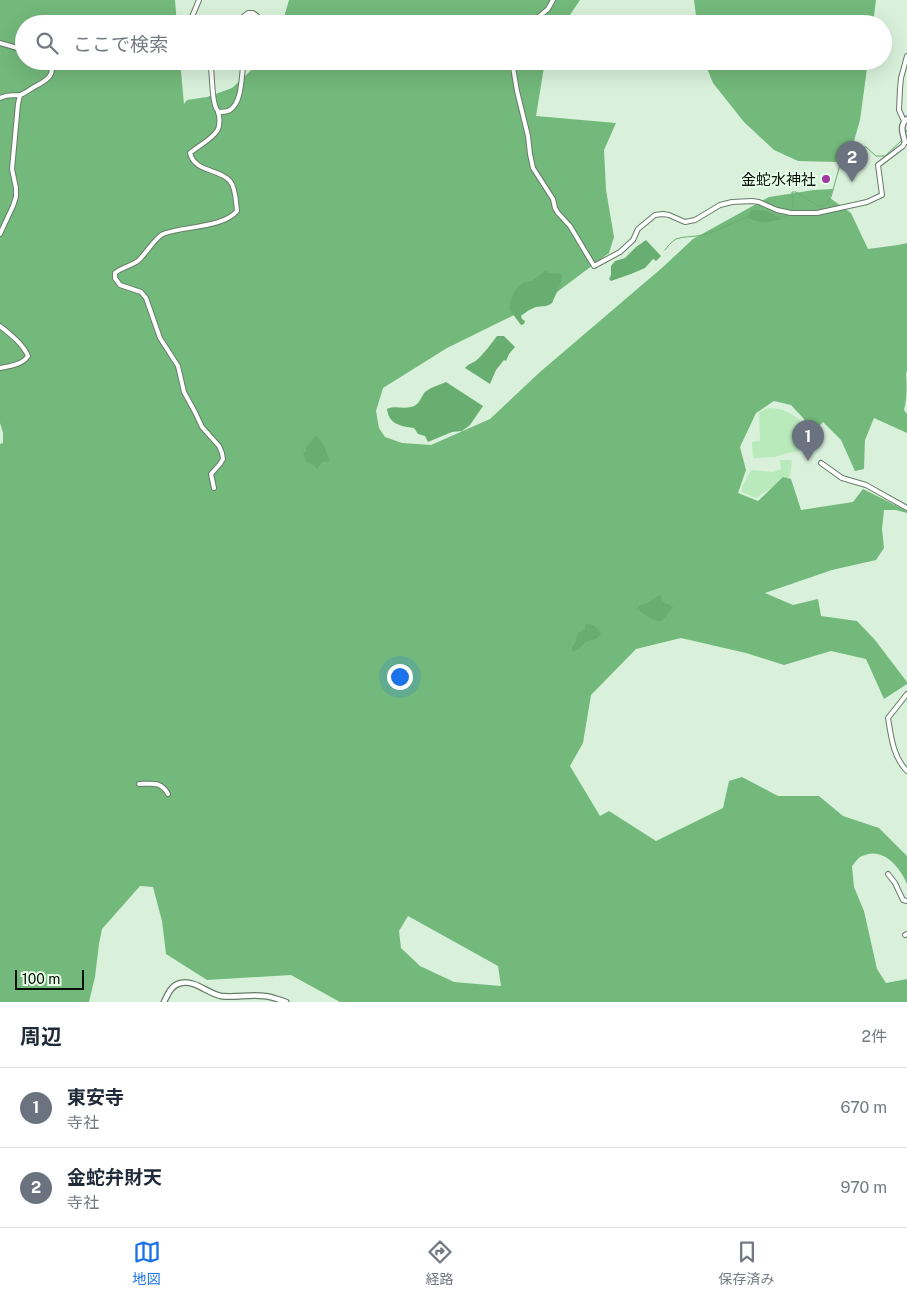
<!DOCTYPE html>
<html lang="ja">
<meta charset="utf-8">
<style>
:root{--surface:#fff;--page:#f6f6f7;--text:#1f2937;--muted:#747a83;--line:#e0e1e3;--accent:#1a73e8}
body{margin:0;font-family:"Public Sans","Noto Sans JP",sans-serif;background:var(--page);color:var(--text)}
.scale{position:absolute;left:15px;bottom:12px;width:69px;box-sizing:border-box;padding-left:5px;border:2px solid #081009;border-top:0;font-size:14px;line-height:18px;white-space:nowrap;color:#081009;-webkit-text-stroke:4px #e6fee8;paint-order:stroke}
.you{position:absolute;left:399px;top:676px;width:18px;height:18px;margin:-12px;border:4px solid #fff;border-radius:50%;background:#1a73e8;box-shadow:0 0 0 8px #1a73e833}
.badge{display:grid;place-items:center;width:32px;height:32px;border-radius:50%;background:var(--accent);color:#fff;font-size:16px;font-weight:700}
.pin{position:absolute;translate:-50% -41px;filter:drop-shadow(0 1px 2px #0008)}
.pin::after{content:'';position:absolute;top:26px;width:18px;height:15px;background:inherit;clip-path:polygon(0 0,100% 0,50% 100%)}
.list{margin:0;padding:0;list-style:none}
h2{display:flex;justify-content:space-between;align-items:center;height:65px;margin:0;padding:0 20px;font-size:21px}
h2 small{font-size:16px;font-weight:400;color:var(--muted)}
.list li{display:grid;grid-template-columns:32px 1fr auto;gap:15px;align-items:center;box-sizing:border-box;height:80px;padding:0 20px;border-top:1px solid var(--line)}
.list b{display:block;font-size:19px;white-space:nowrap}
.list p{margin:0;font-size:16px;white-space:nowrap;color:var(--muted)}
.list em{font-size:16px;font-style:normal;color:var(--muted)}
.icon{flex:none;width:28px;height:28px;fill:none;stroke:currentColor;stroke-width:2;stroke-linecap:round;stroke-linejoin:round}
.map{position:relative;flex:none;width:907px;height:1002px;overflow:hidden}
.search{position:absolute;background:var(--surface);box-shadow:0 5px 20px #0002;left:15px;right:15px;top:15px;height:55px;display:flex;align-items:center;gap:12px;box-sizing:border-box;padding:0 18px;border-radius:28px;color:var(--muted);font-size:19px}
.sheet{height:225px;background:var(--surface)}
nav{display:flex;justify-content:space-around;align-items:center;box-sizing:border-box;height:70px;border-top:1px solid var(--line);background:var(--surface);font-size:14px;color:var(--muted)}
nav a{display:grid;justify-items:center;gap:2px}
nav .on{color:var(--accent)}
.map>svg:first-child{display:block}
.green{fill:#b8eabc}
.forest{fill:#73b97b;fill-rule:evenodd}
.water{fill:#69ae71}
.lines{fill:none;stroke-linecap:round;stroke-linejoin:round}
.stream{stroke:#69ae71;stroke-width:1}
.minor-casing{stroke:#677c69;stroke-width:6}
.tertiary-casing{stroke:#677c69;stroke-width:7}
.minor{stroke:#fff;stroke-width:4}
.tertiary{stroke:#fff;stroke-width:4.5}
.poi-dot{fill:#9f3ba1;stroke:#e6fee8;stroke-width:2}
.labels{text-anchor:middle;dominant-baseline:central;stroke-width:4;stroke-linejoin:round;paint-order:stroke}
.poi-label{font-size:15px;fill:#081009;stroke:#e6fee8;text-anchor:end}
</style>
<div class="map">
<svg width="907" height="1002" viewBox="0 0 907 1002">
<rect width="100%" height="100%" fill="#d9f1db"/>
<!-- green -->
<g class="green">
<path d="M769,408C783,408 793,414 803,423L805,448L798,451L784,454L775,457L753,458L752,442L760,441L759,412Z"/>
<polygon points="780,460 792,460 790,476 756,498 742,492 742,487 751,470 773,472 781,469"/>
</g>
<!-- forest -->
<g class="forest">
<path d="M0,0H175L177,24H24V61H180L184,104L187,100L207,97L232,88L258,64L260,61H545L536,116L616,123L604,150L606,190L614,237L609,253L549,298L447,348L383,388L376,411L379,428L385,437L402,443L431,445L490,419L540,372L663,267L693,239L769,197L814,190L833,189L830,198L851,213L868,249L898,245L907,243V371L906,374C907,384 907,400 904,410L907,414V433L874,418L865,440L864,469L855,471L841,440L823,422L812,434L804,419L791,405L774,401L756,413L740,447L746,470L738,493L758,501L783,477L791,479L801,510L853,502L863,489L907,511V513L896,510H884L882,529L884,548L876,560L832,570L765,593L793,605L818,599L821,616L857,621L875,640L907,682V684L884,699L866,659L831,651L784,665L746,653L681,638L636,649L591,695L583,743L570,766L600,816L609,811L656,841L723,808L729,781L742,777L778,796H819L843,816L879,828L907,856V884C901,869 886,850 868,854C866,855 861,856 860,857C857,859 854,864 852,866L854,887L864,911L877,969L886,983L907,979V1002H340L291,975L207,980L166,954L162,921L153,887L140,886L102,929L99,944L95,977L89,1002H0V444L3,443V433L0,423ZM408,916L498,966L501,986L454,982L420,966L401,948L399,931Z"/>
<polygon points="289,0 580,0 564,24 282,24"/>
<polygon points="694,0 876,0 873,24 697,24"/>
<polygon points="704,61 868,61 860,120 850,155 836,162 798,161 774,150 744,122 713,83"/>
</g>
<!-- water -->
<g class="water">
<path d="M753,210L767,211L782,219C770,222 761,225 749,218L750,212Z"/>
<polygon points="646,240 661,256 656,261 653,259 645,268 631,274 611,281 609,279 611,275 611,266 615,261 625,258 636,247"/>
<path d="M545,271L550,273L562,274V281L552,303C547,307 543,306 536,307C530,309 526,312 521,316L522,319L525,321L524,324L521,325L509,309L511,299L515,290L522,283L532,281Z"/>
<path d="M497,336H504L515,347L509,354L506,361L504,360L496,370L490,384L465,368C469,363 474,363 478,359C485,352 491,344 497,336Z"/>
<path d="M446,382L483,406L470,425L462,431L452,432L428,442L425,436L418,434L414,428C401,426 389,425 387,409C396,405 405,410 414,406C419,404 421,398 424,393C429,388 439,385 446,382Z"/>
<path d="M316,436C324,442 326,452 330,461L322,462L317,469L313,465L306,462L303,452H306V447Z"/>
<path d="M660,595L661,596C661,604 668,603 673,607L662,621C652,622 645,614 637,609L640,605C648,604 652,599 660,595Z"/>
<path d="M587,624C594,624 598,628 601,634C597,640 593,639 586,642C580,645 582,649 573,652L572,648L576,641L577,635L579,632H582L585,629V625Z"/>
</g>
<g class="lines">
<!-- stream -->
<g class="stream">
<polyline points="906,132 907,130"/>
<polyline points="791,211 793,206 792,192 796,192 818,206 827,204 831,197 844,150 856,146 866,147 876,156 885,156 902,140"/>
<polyline points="779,217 786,216"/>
<path d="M665,250C668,246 671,242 676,239C684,236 694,237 703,235C719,231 734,221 750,216"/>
</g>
<!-- minor casing -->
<g class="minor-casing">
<g id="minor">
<polyline points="243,17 248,13 253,13 257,16 259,24"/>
<polyline points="189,24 199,0"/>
<polyline points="530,24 548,9 553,0"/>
<polyline points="0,43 24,50"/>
<path d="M210,61C213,75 211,97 216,108C216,109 218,110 218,112C220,116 220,127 217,131C211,140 198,146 190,153C195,173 219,168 230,181C236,188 236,203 237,211C223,228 183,226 163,234C156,237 146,253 139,260C132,266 122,267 115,273V278L120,285L141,292L146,298L160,338L178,366L184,392L195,412L202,427L219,446L222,453L223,459L220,464L211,474L214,488"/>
<polyline points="512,61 517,91 528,136 530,154 533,168 553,199 555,208 558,213 570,226 594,266 620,252 633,240 638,229 655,215 663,214 669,215 685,222 695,220 720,205 732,202 752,201 759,202 777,210 791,213 817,213 867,202 882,195 878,165 903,146 905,142"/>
<path d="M0,98C8,94 12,96 20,95C24,94 29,90 34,87C44,82 58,75 49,61"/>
<path d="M218,112C222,112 227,112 230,110C243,102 241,74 244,61"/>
<polyline points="904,121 899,110 900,89 901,78 907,56"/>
<polyline points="0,234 13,206 16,197 16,188 12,169 18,104 20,95"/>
<path d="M0,326C10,334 23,344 28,356C22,365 10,366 0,368"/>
<polyline points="821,463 842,478 866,485 907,508"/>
<path d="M907,694L888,718C891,736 893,757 907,771"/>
<path d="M139,784C152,784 161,781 168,794"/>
<polyline points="888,874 895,883 903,900 907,901"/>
<polyline points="905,935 907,934"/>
</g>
</g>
<!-- tertiary casing -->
<g class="tertiary-casing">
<g id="tertiary">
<path d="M905,142C903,134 899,125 907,119"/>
<path d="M164,1002C168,994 171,985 181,983C195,980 207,993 221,996C235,998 250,994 264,996C271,996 279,1000 286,1002"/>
</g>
</g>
<!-- minor -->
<use href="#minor" class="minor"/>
<!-- tertiary -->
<use href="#tertiary" class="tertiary"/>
</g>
<!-- markers -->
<circle class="poi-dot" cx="826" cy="179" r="5"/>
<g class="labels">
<!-- poi labels -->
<g class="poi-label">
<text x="816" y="179">金蛇水神社</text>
</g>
</g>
</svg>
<div class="scale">100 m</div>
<div class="you"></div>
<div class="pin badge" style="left:808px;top:461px;background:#6b7280">1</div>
<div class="pin badge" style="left:852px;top:182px;background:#6b7280">2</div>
<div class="search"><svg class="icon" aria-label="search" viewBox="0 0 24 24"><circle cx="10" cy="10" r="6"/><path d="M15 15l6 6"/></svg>ここで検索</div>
</div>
<section class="sheet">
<h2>周辺<small>2件</small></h2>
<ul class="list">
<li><span class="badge" style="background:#6b7280">1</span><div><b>東安寺</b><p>寺社</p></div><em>670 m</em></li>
<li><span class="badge" style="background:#6b7280">2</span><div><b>金蛇弁財天</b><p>寺社</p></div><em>970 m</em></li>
</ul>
</section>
<nav>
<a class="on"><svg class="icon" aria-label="map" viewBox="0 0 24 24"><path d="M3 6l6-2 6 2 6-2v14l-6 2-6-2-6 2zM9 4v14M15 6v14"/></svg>地図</a>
<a><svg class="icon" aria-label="directions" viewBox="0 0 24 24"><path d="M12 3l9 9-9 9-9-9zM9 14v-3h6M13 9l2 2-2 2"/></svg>経路</a>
<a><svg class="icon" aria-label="saved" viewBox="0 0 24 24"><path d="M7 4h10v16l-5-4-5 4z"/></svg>保存済み</a>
</nav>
